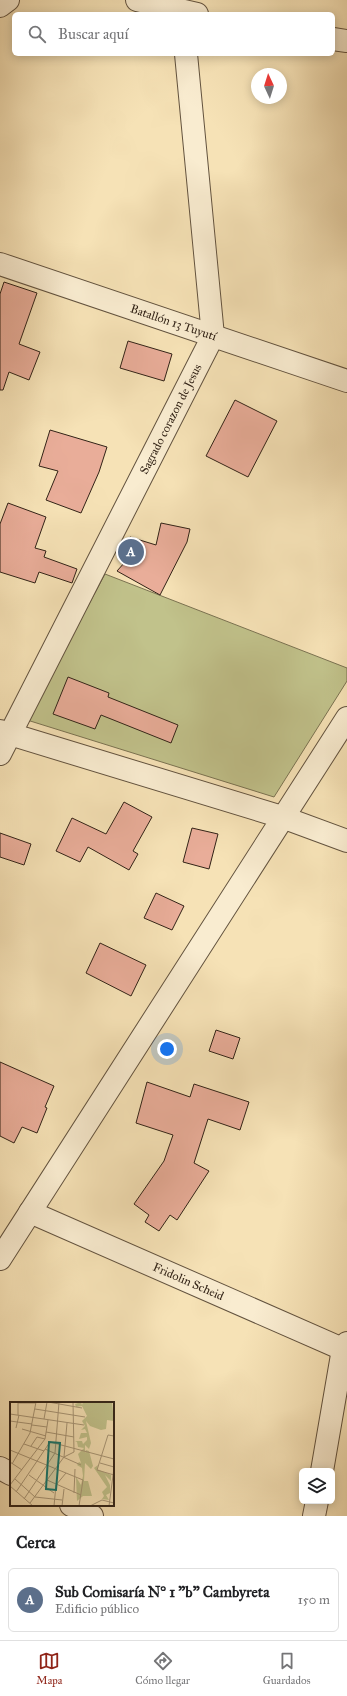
<!DOCTYPE html>
<html lang="es">
<meta charset="utf-8">
<style>
:root{--surface:#fff;--page:#f6f6f6;--text:#202124;--muted:#757577;--line:#e0e0e0;--accent:#8f2418}
body{margin:0;font-family:"IM FELL Great Primer",serif;background:var(--page);color:var(--text)}
.controls{position:absolute;right:12px;bottom:12px;display:grid;overflow:hidden;border-radius:6px;box-shadow:0 2px 10px #0003}
.controls button{width:36px;height:36px;display:grid;place-items:center;padding:0;border:0;border-bottom:1px solid var(--line);background:var(--surface);color:var(--text);font:20px sans-serif}
.compass{position:absolute;left:251px;top:68px;width:36px;height:36px;border-radius:50%;background:var(--surface);box-shadow:0 2px 10px #0003;rotate:356deg}
.you{position:absolute;left:167px;top:1049px;width:14px;height:14px;margin:-10px;border:3px solid #fff;border-radius:50%;background:#1a73e8;box-shadow:0 0 0 6px #1a73e833}
.badge{display:grid;place-items:center;width:26px;height:26px;border-radius:50%;background:var(--accent);color:#fff;font-size:13px;font-weight:700}
.pin{position:absolute;translate:-50% -50%;border:2px solid #fff;box-shadow:0 1px 4px #0006}
.list{margin:0;padding:0;list-style:none}
h2{display:flex;justify-content:space-between;align-items:center;height:52px;margin:0;padding:0 16px;font-size:17px}
h2 small{font-size:13px;font-weight:400;color:var(--muted)}
.list li{display:grid;grid-template-columns:26px 1fr auto;gap:12px;align-items:center;box-sizing:border-box;height:64px;margin:0 8px 8px;padding:0 8px;border:1px solid var(--line);border-radius:6px}
.list b{display:block;font-size:15px;white-space:nowrap}
.list p{margin:0;font-size:13px;white-space:nowrap;color:var(--muted)}
.list em{font-size:13px;font-style:normal;color:var(--muted)}
.icon{flex:none;width:22px;height:22px;fill:none;stroke:currentColor;stroke-width:2;stroke-linecap:round;stroke-linejoin:round}
.map{position:relative;flex:none;width:347px;height:1516px;overflow:hidden}
.search{position:absolute;background:var(--surface);box-shadow:0 2px 10px #0003;left:12px;right:12px;top:12px;height:44px;display:flex;align-items:center;gap:10px;box-sizing:border-box;padding:0 14px;border-radius:6px;color:var(--muted);font-size:15px}
.sheet{height:124px;background:var(--surface)}
nav{display:flex;justify-content:space-around;align-items:center;box-sizing:border-box;height:56px;border-top:1px solid var(--line);background:var(--surface);font-size:11px;color:var(--muted)}
nav a{display:grid;justify-items:center;gap:2px}
nav .on{color:var(--accent)}
.map>svg:first-child{display:block}
.green{fill:#c1c28b;stroke:#7a7251}
.building{fill:#e9ad99;stroke:#322317}
.lines{fill:none;stroke-linecap:round;stroke-linejoin:round}
.minor-casing{stroke:#63533f;stroke-width:24}
.minor{stroke:#f9ecd0;stroke-width:22}
.labels{text-anchor:middle;dominant-baseline:central;stroke-width:3;stroke-linejoin:round;paint-order:stroke}
.street-label{font-size:12px;fill:#322317;stroke:#f9ecd0}
.inset-road{fill:none;stroke:#a89676;stroke-width:1}
.view{fill:#0f766e;fill-opacity:0.15;stroke:#0f766e;stroke-width:2}
.inset-edge{fill:none;stroke:#322317;stroke-width:2}
</style>
<div class="map">
<svg width="347" height="1516" viewBox="0 0 347 1516">
<rect width="100%" height="100%" fill="#f6e2b6"/>
<filter id="stains"><feTurbulence type="fractalNoise" baseFrequency=".005" numOctaves="4"/><feColorMatrix values="0 0 0 0 .2 0 0 0 0 .09 0 0 0 0 .02 0 0 0 .5 -.17"/></filter>
<radialGradient id="worn" r=".72"><stop offset=".6" stop-color="#630" stop-opacity="0"/><stop offset="1" stop-color="#630" stop-opacity=".3"/></radialGradient>
<!-- green -->
<polygon class="green" points="105,574 347,668 347,681 274,797 27,720"/>
<!-- building -->
<g class="building">
<polygon points="4,282 37,293 19,344 40,352 29,380 9,372 3,390 0,390 0,294"/>
<polygon points="128,341 172,354 164,381 120,368"/>
<polygon points="235,400 277,421 248,477 206,456"/>
<polygon points="50,430 107,447 99,472 81,513 46,500 58,471 39,466"/>
<polygon points="8,503 46,517 35,548 46,551 44,557 77,569 72,583 39,572 35,583 0,572 0,524"/>
<polygon points="161,523 190,529 187,542 160,595 117,571 125,562 130,537 156,545"/>
<polygon points="68,677 109,693 108,697 178,725 171,743 101,715 95,729 53,714"/>
<polygon points="124,802 152,817 133,851 138,854 129,870 88,847 80,862 56,851 72,818 106,834"/>
<polygon points="192,828 218,834 209,869 183,862"/>
<polygon points="0,833 31,844 24,865 0,857"/>
<polygon points="156,893 184,906 172,930 144,918"/>
<polygon points="100,943 146,965 131,996 86,973"/>
<polygon points="216,1030 240,1038 233,1059 209,1051"/>
<polygon points="0,1062 54,1086 45,1107 47,1108 37,1133 22,1127 14,1143 0,1136"/>
<polygon points="147,1082 190,1097 194,1084 249,1102 240,1130 208,1119 194,1163 209,1171 177,1220 170,1215 159,1231 145,1222 149,1215 134,1204 164,1161 173,1135 136,1123"/>
</g>
<g class="lines">
<!-- minor casing -->
<g class="minor-casing">
<g id="minor">
<polyline points="137,0 197,14"/>
<polyline points="0,6 8,0"/>
<polyline points="333,39 347,41"/>
<path id="s1" d="M0,264L347,381"/>
<polyline points="0,731 282,817 347,841"/>
<path id="s2" d="M0,754L213,336L186,54"/>
<path id="s3" d="M30,1212L347,1351"/>
<polyline points="0,1259 347,718"/>
<polyline points="0,1468 11,1474"/>
<polyline points="322,1471 343,1349 347,1343"/>
<polyline points="71,1505 92,1516"/>
<polyline points="314,1516 317,1501"/>
</g>
</g>
<!-- minor -->
<use href="#minor" class="minor"/>
</g>
<g class="labels">
<!-- street labels -->
<g class="street-label">
<text stroke="none"><textPath href="#s1" startOffset="183">Batallón 13 Tuyutí</textPath></text>
<text stroke="none"><textPath href="#s2" startOffset="376">Sagrado corazon de Jesus</textPath></text>
<text stroke="none"><textPath href="#s3" startOffset="173">Fridolin Scheid</textPath></text>
</g>
</g>
<!-- overview -->
<g transform="translate(10 1402)">
<rect width="104" height="104" fill="#f6e2b6"/>
<path d="M71,0L72,3L73,0H102L104,19L97,18L96,27L91,28L80,24L76,19L81,41L79,47L75,43V51L76,48L79,49L83,64L81,67L75,61L74,79H78L82,94H73L67,99L66,75L71,83L73,74L72,66L67,63L69,60L71,61L68,52L74,46L68,45L67,40L65,39H72L73,42L77,38V35L69,37L71,31H77L75,27L71,28L75,24L72,19L77,14L72,4L66,5L65,2ZM88,63L87,67L101,73V79L95,73L100,83V91L96,93L99,98L92,97L94,94L92,90L97,85L84,66Z" fill="#c1c28b"/>
<path class="inset-road" d="M38,0L72,6M25,7L75,15M0,12L74,23M8,13V1H26M34,17L37,0M0,19L22,22M22,23L37,25M6,26L9,13M12,27L36,34M36,30L64,35M104,34L98,33L87,68L104,73M14,42L34,49M21,44L27,35L35,37M35,47L71,63M0,48L73,78L69,104M54,55L57,21M0,60L12,68M90,61L104,65M2,62L20,31L26,0M19,73L44,91M5,77L25,95L52,98M37,78L71,93M0,83L35,37L38,18M0,84L23,104M6,90L40,40L104,57M64,91L65,67M14,97L45,51L49,0M20,101L54,55L64,50L63,0M44,104L46,83L56,71M52,104L54,87M80,104L92,98L104,101M99,104L104,66"/>
<path class="view" d="M39,40L50,41L46,88L36,87Z"/>
<rect width="104" height="104" class="inset-edge"/>
</g>
<rect width="100%" height="100%" filter="url(#stains)"/>
<rect width="100%" height="100%" fill="url(#worn)"/>
</svg>
<div class="controls">
<button><svg class="icon" aria-label="layers" viewBox="0 0 24 24"><path d="M12 4l9 5-9 5-9-5zM3 14l9 5 9-5"/></svg></button>
</div>
<svg class="compass" viewBox="-18 -18 36 36"><path d="M0-13l5 13h-10z" fill="#e53935"/><path d="M0 13l5-13h-10z" fill="#757577"/></svg>
<div class="you"></div>
<div class="pin badge" style="left:131px;top:552px;background:#5c6f8a">A</div>
<div class="search"><svg class="icon" aria-label="search" viewBox="0 0 24 24"><circle cx="10" cy="10" r="6"/><path d="M15 15l6 6"/></svg>Buscar aquí</div>
</div>
<section class="sheet">
<h2>Cerca<small></small></h2>
<ul class="list">
<li><span class="badge" style="background:#5c6f8a">A</span><div><b>Sub Comisaría N° 1 &quot;b&quot; Cambyreta</b><p>Edificio público</p></div><em>150 m</em></li>
</ul>
</section>
<nav>
<a class="on"><svg class="icon" aria-label="map" viewBox="0 0 24 24"><path d="M3 6l6-2 6 2 6-2v14l-6 2-6-2-6 2zM9 4v14M15 6v14"/></svg>Mapa</a>
<a><svg class="icon" aria-label="directions" viewBox="0 0 24 24"><path d="M12 3l9 9-9 9-9-9zM9 14v-3h6M13 9l2 2-2 2"/></svg>Cómo llegar</a>
<a><svg class="icon" aria-label="saved" viewBox="0 0 24 24"><path d="M7 4h10v16l-5-4-5 4z"/></svg>Guardados</a>
</nav>
